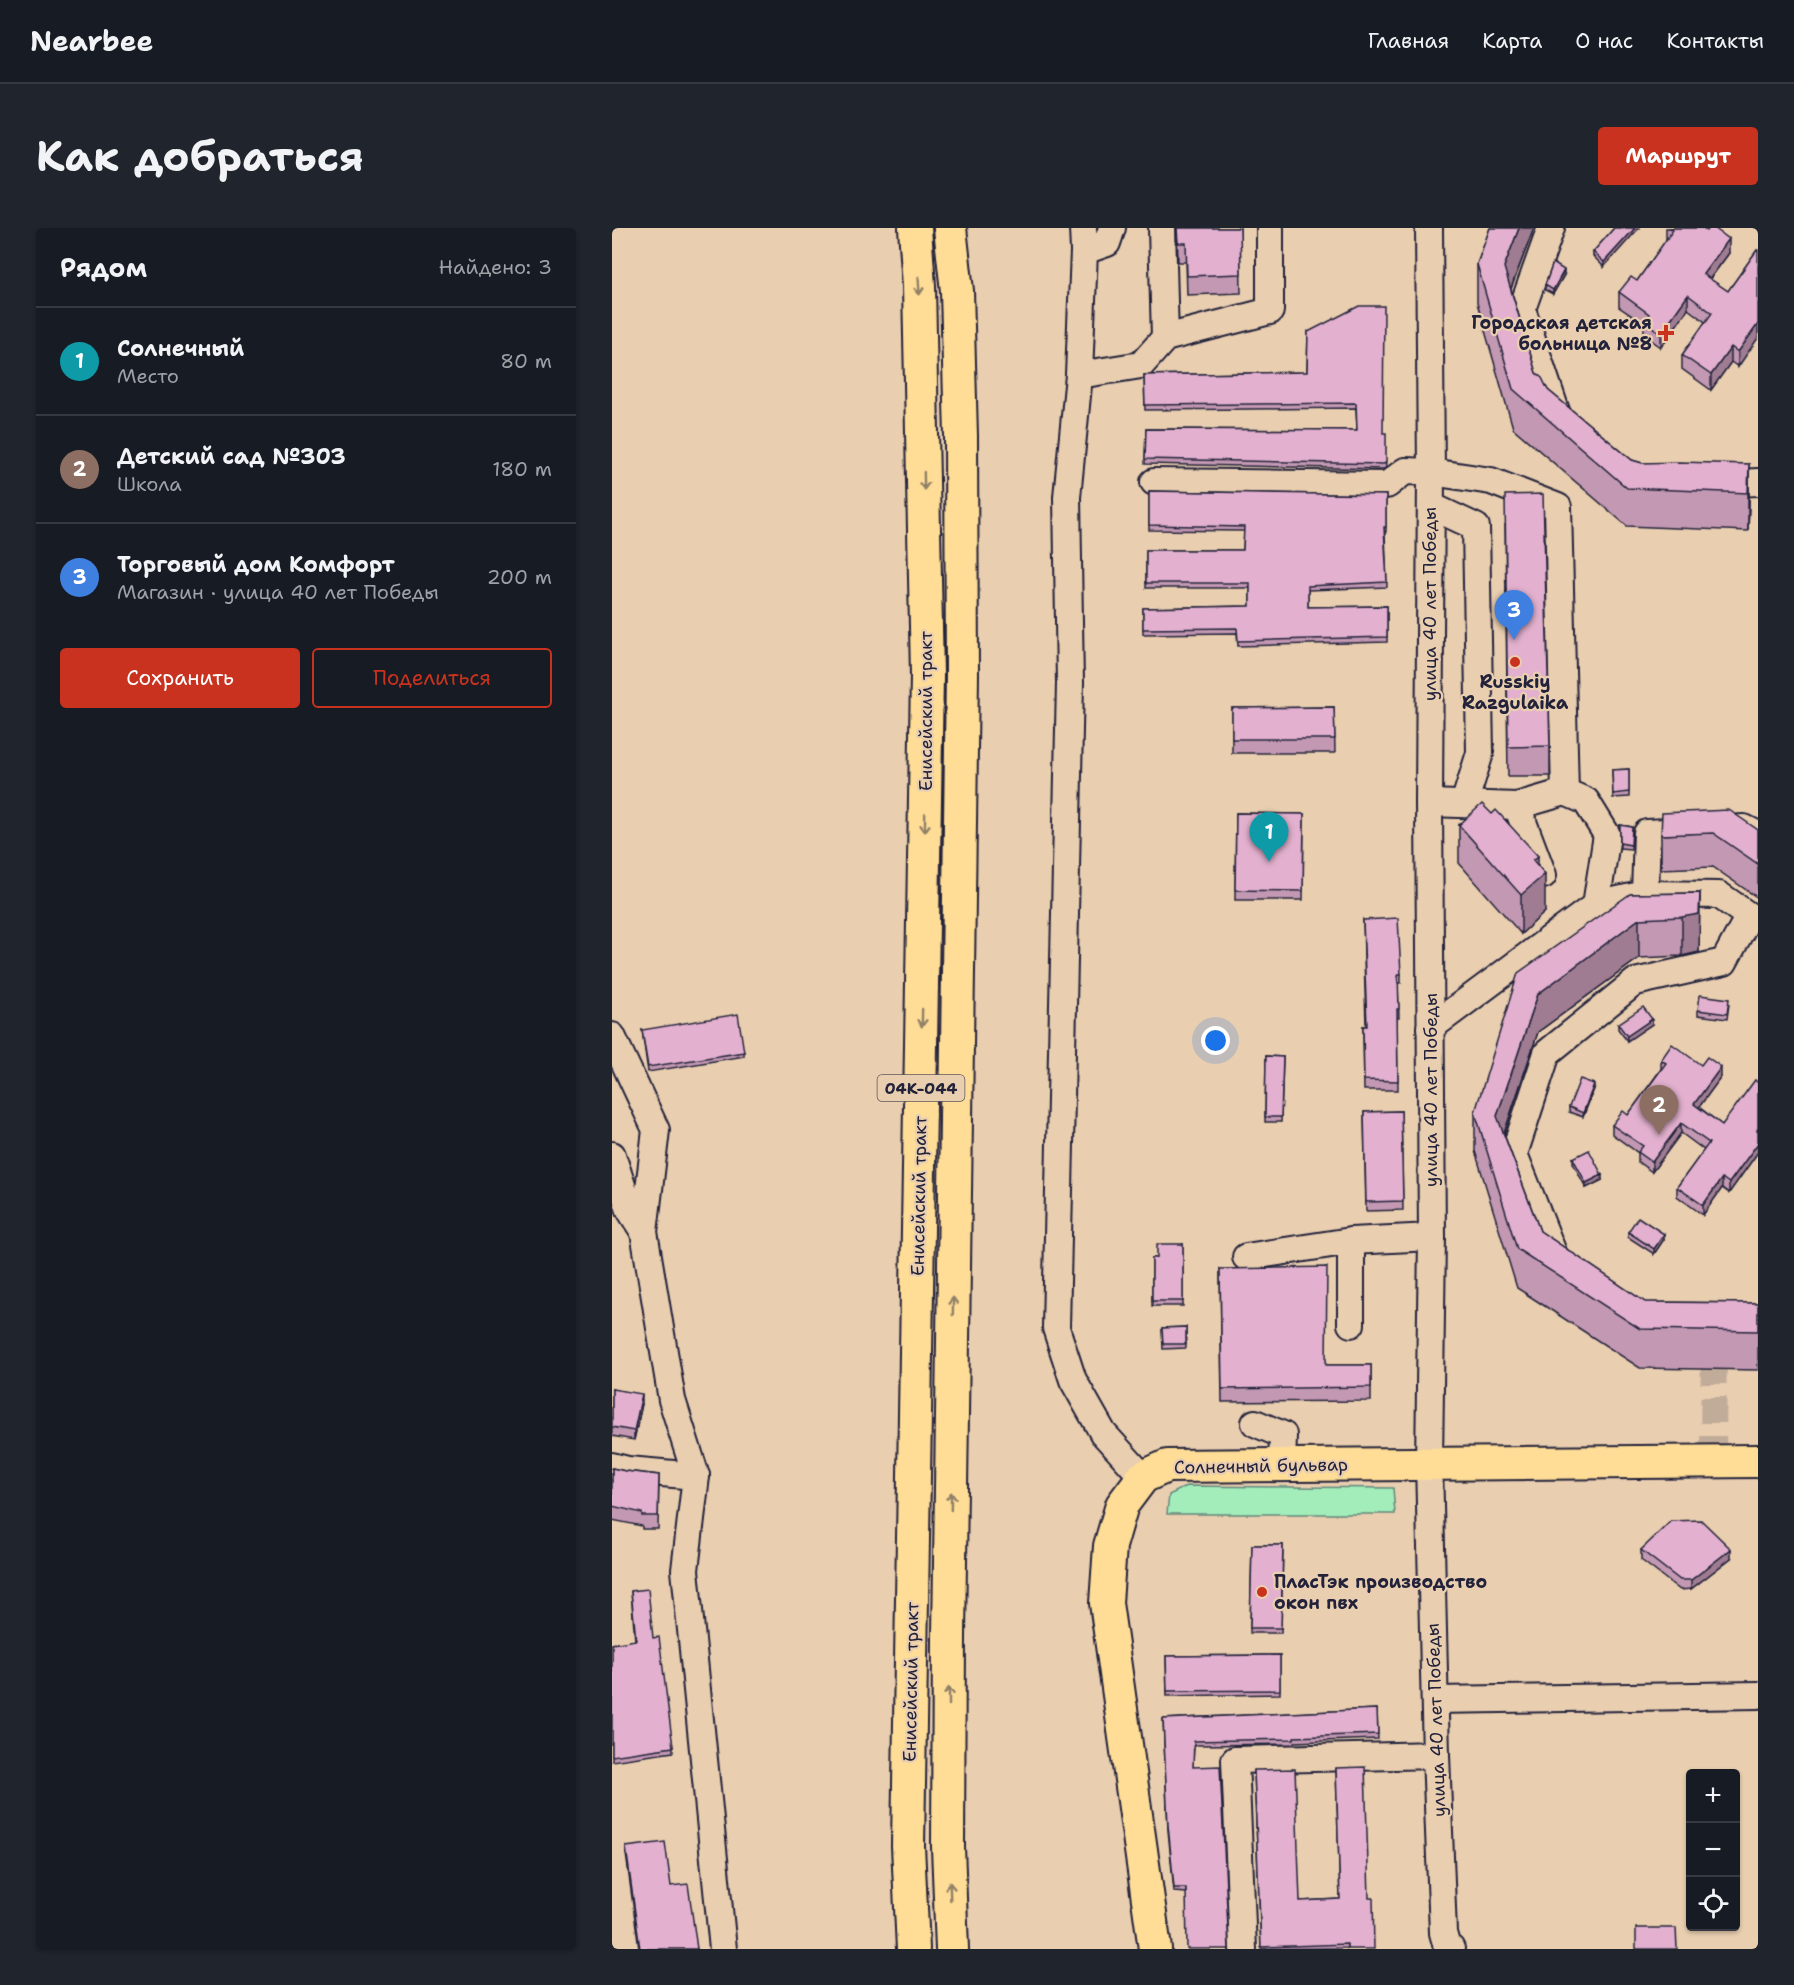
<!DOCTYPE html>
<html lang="ru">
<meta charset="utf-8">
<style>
:root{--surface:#171b24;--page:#20242c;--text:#f1f3f6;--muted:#9ea1a6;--line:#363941;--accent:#c8321e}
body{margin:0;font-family:"Shantell Sans",sans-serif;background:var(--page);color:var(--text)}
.controls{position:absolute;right:18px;bottom:18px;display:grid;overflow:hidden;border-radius:6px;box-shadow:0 2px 4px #0004}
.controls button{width:54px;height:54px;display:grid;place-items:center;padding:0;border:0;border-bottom:2px solid var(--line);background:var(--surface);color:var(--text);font:30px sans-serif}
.you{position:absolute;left:604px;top:813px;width:21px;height:21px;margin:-15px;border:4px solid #fff;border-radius:50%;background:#1a73e8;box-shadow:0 0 0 9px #1a73e833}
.badge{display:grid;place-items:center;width:39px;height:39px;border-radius:50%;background:var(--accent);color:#fff;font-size:20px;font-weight:700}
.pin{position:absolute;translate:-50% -50px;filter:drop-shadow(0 2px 3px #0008)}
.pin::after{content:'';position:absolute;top:32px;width:21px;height:18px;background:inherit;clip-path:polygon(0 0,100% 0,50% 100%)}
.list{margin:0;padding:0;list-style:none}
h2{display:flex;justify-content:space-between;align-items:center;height:78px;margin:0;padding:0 24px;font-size:26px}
h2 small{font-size:20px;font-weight:400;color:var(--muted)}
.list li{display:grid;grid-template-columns:39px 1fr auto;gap:18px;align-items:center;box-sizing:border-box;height:108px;padding:0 24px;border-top:2px solid var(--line)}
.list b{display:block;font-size:22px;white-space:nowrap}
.list p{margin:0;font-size:20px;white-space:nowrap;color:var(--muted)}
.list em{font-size:20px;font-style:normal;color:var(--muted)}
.actions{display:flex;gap:12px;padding:18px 24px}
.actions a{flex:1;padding:14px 0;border:2px solid var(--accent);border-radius:6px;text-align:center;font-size:21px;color:var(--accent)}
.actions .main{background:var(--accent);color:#fff}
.icon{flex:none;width:33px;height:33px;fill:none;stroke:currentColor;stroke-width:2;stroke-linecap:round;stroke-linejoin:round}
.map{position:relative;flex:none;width:1146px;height:1721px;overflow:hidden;border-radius:6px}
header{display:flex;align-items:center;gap:36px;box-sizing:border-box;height:84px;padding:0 30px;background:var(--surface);border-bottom:2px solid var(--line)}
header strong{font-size:28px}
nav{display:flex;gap:33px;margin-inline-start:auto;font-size:21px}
.intro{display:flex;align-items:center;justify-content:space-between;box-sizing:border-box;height:144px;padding:0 36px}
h1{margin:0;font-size:42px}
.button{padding:15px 27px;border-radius:6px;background:var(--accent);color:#fff;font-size:21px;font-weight:700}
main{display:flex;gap:36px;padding:0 36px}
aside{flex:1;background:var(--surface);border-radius:6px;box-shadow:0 2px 4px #0004}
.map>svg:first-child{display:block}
.green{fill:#a3edbb;stroke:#62887b;stroke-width:1.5}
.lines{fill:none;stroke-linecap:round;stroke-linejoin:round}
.minor-tunnel{stroke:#c1ac99;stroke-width:26;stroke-dasharray:26 13;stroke-linecap:butt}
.minor-casing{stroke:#22223b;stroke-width:30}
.major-casing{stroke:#22223b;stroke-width:36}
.minor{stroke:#e9ceb0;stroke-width:26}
.major{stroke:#ffdd96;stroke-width:32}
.wall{fill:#c398b2;stroke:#22223b;stroke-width:1.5}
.shaded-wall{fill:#9f7c91;stroke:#22223b;stroke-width:1.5}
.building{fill:#e3b1cf;stroke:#22223b;stroke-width:1.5}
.oneway{stroke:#908068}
.poi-dot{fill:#c8321e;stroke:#e9ceb0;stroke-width:2}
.labels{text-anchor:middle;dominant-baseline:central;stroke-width:4.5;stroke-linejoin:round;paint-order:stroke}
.shield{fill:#e9ceb0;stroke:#5e565e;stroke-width:1.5}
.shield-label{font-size:16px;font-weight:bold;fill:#22223b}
.poi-label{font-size:18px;font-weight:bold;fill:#22223b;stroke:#e9ceb0;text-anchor:end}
.street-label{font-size:18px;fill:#22223b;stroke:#e9ceb0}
</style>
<header>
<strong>Nearbee</strong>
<nav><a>Главная</a><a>Карта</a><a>О нас</a><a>Контакты</a></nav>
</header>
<div class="intro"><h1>Как добраться</h1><a class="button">Маршрут</a></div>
<main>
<aside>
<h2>Рядом<small>Найдено: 3</small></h2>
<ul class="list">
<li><span class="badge" style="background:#0f9aa8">1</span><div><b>Солнечный</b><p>Место</p></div><em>80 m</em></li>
<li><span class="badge" style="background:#8d6e63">2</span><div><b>Детский сад №303</b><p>Школа</p></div><em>180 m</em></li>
<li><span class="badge" style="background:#3f7fe0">3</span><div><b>Торговый дом Комфорт</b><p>Магазин · улица 40 лет Победы</p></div><em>200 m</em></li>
</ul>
<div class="actions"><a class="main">Сохранить</a><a>Поделиться</a></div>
</aside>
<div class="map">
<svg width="1146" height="1721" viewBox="0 0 1146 1721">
<rect width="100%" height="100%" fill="#e9ceb0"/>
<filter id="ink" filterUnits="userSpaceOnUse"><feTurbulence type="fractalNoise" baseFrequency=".0167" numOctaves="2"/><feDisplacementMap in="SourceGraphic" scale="12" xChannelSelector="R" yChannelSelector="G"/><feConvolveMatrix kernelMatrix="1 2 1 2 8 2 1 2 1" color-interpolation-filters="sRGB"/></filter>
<g filter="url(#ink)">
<!-- green -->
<polygon class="green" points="575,1258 781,1260 783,1286 555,1286 557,1267"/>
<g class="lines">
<!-- minor-tunnel -->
<polyline class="minor-tunnel" points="1101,1234 1102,1108"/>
<!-- minor casing -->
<g class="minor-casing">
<g id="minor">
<polyline points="471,0 472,23 467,147 455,269 458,455 444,1100 461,1152 491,1205 531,1249"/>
<polyline points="550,0 553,110"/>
<polyline points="817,0 819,244 817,575 820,1009 817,1235 824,1527 831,1705 835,1719 839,1721"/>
<polyline points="939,0 910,81 946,189 951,194"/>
<polyline points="472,23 495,15 500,0"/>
<polyline points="467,147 529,137 553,110 658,83 658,0"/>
<polyline points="542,254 775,257 793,243 819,244 879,253 946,279 953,564"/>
<polyline points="1102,256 1146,254"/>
<polyline points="819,278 864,299 868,525 852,576"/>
<polyline points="817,575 905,578 953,564 974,573 995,607 984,677 818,800"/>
<polyline points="905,578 931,647"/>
<polyline points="1033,666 1035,605 1132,600 1146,607"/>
<polyline points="0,808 44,902 32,1004 60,1172 84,1248 73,1342 111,1721"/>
<polyline points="0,927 18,982 32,1004"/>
<polyline points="739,1013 739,1096"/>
<polyline points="634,1029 739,1013 820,1009"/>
<polyline points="950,1036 944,1032 902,926 935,825 1023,754 1112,734 1137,688 1107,667 1033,666 984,677"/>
<polyline points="643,1195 671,1207 670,1238"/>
<polyline points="0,1238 16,1242 84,1248"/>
<polyline points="823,1472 1146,1467"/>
<polyline points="631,1721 623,1532 824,1527"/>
</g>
</g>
<!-- major casing -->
<g class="major-casing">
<g id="major">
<polyline points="338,0 345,63 349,208 350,447 337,1408 336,1619 340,1721"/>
<polyline points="301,1721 296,1618 315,447 307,58 303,0"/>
<polyline points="543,1721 494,1375 498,1318 510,1277 531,1249 555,1238 1146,1233"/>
</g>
</g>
<!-- minor -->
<use href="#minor" class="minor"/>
<!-- major -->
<use href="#major" class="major"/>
</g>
<!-- wall -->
<g class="wall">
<polygon points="565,0 628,0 629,65 575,67 574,34 566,34"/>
<polygon points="878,0 922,0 899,61 924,145 936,162 1020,232 1030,235 1137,236 1137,274 1136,303 1015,298 901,200 865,75 865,36"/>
<polygon points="1002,0 992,39 981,28 981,24"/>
<polygon points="1054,0 1091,0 1117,25 1098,51 1116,63 1145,22 1126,139 1119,134 1099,162 1070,141 1070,127 1093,94 1076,81 1049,119 1032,107 1032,96 1007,79 1007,64 1025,53 1054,12"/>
<polygon points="952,47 941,66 933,62 933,57"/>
<polygon points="696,104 771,205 774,239 772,241 533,236 534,201 745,202 744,180 533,182 532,147 695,144"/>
<polygon points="537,263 774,267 774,304 773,304 775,359 696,362 696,379 775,378 775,414 626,418 625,405 531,406 531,380 638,378 638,360 534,360 534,322 631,322 632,303 537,302"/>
<polygon points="893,296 938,518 938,548 896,548"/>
<polygon points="722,479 723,525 620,525 620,480"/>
<polygon points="1017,541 1017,569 1001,570 1000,542"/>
<polygon points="624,585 692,586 691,672 623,672"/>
<polygon points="847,597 933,684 909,706 847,635"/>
<polygon points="1008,597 1020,599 1019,621 1008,620"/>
<polygon points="1146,602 1146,670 1101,639 1049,641 1049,607"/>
<polygon points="1088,665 1087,724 1070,728 1027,730 926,804 892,906 928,1003 1033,1074 1146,1075 1146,1142 1028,1140 905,1060 863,923 863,884 1018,666"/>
<polygon points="751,692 789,746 789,755 786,755 787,790 785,790 786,862 752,862 751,798 754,798"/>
<polygon points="1117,776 1115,791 1086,787 1086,782"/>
<polygon points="1006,796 1040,796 1015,813 1006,801"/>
<polygon points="30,802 132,824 132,828 36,844"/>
<polygon points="654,828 671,829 669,894 653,894"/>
<polygon points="1049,832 1089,837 1109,849 1087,879 1110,897 1146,855 1146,924 1117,965 1110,960 1091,987 1065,968 1065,959 1092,922 1069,905 1040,944 1026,934 1026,925 1000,906 1000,897 1016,887 1049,841"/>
<polygon points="982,861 971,889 957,884 957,879"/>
<polygon points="789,883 791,982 754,983 752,884"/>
<polygon points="961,930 990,952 974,960 961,935"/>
<polygon points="1016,1004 1052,1011 1042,1026 1016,1009"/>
<polygon points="571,1016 571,1078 540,1078 540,1030 545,1030"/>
<polygon points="608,1041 714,1137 759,1137 759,1173 610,1174"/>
<polygon points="574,1099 574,1120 551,1121 550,1100"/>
<polygon points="0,1161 30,1176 22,1212 0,1208"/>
<polygon points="0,1240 13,1243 47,1247 46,1301 30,1301 30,1298 0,1292"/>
<polygon points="640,1317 671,1317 669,1405 638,1405"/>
<polygon points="1029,1322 1119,1330 1079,1361 1068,1362 1029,1332"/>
<polygon points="19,1363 41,1410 61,1519 61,1524 0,1533 0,1416 23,1413"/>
<polygon points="668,1427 668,1466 555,1468 554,1428"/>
<polygon points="765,1481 766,1511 682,1514 682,1516 582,1517 574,1665 562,1664 556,1602 551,1491"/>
<polygon points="724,1540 735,1720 649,1721 642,1542 688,1673 728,1671"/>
<polygon points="14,1619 59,1658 85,1721 27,1721 14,1626"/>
</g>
<!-- shaded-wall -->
<g class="shaded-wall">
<polygon points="907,0 922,0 892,78 892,39"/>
<polygon points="1023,0 1027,0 992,39 992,34"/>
<polygon points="1117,11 1117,25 1091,60 1091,46"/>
<polygon points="952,42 952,47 941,66 941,62"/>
<polygon points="1076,67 1076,81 1049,119 1049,105"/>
<polygon points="1146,96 1146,110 1126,139 1126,124"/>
<polygon points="1119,119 1119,134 1099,162 1099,147"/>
<polygon points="1137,236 1137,274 1136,303 1136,265"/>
<polygon points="926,628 926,652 933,646 933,684 909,706 909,667 921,632"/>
<polygon points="1088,665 1087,724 1070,728 1070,689"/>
<polygon points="1027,691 1027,730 926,804 885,926 885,888 926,766"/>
<polygon points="1040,791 1040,796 1015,813 1015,808"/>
<polygon points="1109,839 1109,849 1082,886 1082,876"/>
<polygon points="982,856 982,861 971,889 971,885"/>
<polygon points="1069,895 1069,905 1040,944 1040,934"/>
<polygon points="1146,915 1146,924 1117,965 1117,955"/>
<polygon points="990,947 990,952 974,960 974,955"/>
<polygon points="1110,950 1110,960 1091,987 1091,977"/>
<polygon points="1052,1006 1052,1011 1042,1026 1042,1021"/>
<polygon points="30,1166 30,1176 22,1212 22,1203"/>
<polygon points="1119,1321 1119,1330 1079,1361 1079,1352"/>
</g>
<!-- building -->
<g class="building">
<polygon points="565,0 628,0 629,46 575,48 574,15 566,15"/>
<polygon points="878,0 907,0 892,39 924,145 930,150 936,162 1020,232 1030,235 1067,234 1137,236 1136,265 1015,260 901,161 865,36"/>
<polygon points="1002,0 1023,0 992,34 981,24"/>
<polygon points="1058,0 1091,0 1095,3 1097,0 1102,0 1117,11 1091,46 1116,63 1145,22 1146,22 1146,96 1126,124 1119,119 1099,147 1070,127 1100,85 1076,67 1049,105 1032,93 1037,86 1007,64 1019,49 1025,53 1061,2"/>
<polygon points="941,35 952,42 941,62 933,57"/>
<polygon points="747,78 772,78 771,205 774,205 774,234 772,236 533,231 534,201 745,202 744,175 533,177 532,147 695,144 696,104"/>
<polygon points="537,263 774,267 774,299 772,299 775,354 696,358 696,379 775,378 775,409 626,413 625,400 531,401 531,380 638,378 638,355 534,355 534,322 631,322 632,299 537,297"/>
<polygon points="931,266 938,518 896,519 893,267"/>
<polygon points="722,479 723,511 620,511 620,480"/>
<polygon points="1017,541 1017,564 1001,566 1000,542"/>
<polygon points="870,576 880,586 884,582 926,628 921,632 933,646 909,667 847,597"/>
<polygon points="1117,582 1146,602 1146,636 1101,605 1049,607 1050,585"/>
<polygon points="624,585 692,586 691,663 623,662"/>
<polygon points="1008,597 1020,599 1019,617 1008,615"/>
<polygon points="1088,665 1087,686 1070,689 1027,691 926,766 885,888 928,1003 1033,1074 1146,1075 1146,1103 1028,1101 905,1021 863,884 906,745 1018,666"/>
<polygon points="786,690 789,746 786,746 787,781 785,781 786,853 752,852 751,798 755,798 751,692"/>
<polygon points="1088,767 1117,771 1115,786 1086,782"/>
<polygon points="1031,779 1040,791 1015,808 1006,796"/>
<polygon points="126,786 132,824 36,839 30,802"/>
<polygon points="1060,816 1089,837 1095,829 1109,839 1082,876 1110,897 1143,852 1146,855 1146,900 1145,902 1146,902 1146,915 1117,955 1110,950 1091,977 1065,959 1097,915 1069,895 1040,934 1026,924 1031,918 1000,897 1011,883 1016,887 1054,835 1049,832"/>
<polygon points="654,828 671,829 669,889 653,889"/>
<polygon points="968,851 982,856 971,885 957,879"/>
<polygon points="789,883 791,973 754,974 752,884"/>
<polygon points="977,922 990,947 974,955 961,930"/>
<polygon points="1026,989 1052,1006 1042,1021 1016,1004"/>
<polygon points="545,1016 571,1016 571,1073 540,1073 540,1030 545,1030"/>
<polygon points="715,1039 714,1137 759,1137 759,1159 610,1161 608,1041"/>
<polygon points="574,1099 574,1116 551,1116 550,1100"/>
<polygon points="0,1161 30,1166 22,1203 0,1199"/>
<polygon points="0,1240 13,1243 47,1247 46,1288 30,1288 30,1285 0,1278"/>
<polygon points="1089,1292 1119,1321 1079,1352 1068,1352 1029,1322 1059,1293"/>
<polygon points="640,1317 671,1317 669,1400 638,1400"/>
<polygon points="36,1361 41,1410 47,1409 61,1519 0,1528 0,1416 24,1412 19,1363"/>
<polygon points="668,1427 668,1462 555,1463 554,1428"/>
<polygon points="765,1481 766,1506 682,1509 682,1511 582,1513 581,1539 608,1538 617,1721 575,1721 574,1660 562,1660 556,1597 551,1491"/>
<polygon points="753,1539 757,1670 761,1670 762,1721 735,1721 735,1716 649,1719 642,1542 683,1541 688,1673 728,1671 724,1540"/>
<polygon points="53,1614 59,1658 76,1656 85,1721 28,1721 14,1619"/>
<polygon points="1024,1700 1064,1700 1065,1721 1024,1721"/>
</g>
<!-- one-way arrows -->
<defs><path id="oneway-shaft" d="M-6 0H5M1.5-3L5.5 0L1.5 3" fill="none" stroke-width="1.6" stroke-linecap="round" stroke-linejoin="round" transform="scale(1.5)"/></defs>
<g class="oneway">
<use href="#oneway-shaft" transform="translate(307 58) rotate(87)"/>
<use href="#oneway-shaft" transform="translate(312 253) rotate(89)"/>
<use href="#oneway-shaft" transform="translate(313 595) rotate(91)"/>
<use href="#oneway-shaft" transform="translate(310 790) rotate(91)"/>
<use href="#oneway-shaft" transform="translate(341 1078) rotate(-89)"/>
<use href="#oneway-shaft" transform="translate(339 1273) rotate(-89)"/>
<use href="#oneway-shaft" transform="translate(337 1468) rotate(-90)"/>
<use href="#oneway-shaft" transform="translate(338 1663) rotate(-92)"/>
</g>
</g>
<!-- markers -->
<g class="poi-dot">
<path d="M1051 96h6v6h6v6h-6v6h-6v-6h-6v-6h6z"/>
<circle cx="903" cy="434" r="6"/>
<circle cx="650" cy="1364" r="6"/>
</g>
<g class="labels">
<!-- shield labels -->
<rect class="shield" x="265.5" y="847" width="87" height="26" rx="4.5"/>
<g class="shield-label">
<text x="309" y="860">04К-044</text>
</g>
<!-- poi labels -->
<g class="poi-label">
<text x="1040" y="95">Городская детская<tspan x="1040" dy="21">больница №8</tspan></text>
<text x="903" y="454" text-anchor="middle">Russkiy<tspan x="903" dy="21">Razgulaika</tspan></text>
<text x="662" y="1354" text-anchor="start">ПласТэк производство<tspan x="662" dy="21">окон пвх</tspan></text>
</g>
<!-- street labels -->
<g class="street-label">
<text transform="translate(818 376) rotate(-90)">улица 40 лет Победы</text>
<text transform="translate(314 483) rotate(-90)">Енисейский тракт</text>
<text transform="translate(819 862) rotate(-90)">улица 40 лет Победы</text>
<text transform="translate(307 968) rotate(-89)">Енисейский тракт</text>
<text transform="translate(649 1238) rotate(-1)">Солнечный бульвар</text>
<text transform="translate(299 1454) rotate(-89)">Енисейский тракт</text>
<text transform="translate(824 1492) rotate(-92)">улица 40 лет Победы</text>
</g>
</g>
</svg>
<div class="controls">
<button>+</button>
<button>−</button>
<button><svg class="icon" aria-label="locate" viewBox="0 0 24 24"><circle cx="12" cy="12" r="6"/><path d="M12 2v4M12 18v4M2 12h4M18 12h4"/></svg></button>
</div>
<div class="you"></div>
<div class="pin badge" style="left:657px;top:634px;background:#0f9aa8">1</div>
<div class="pin badge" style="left:1047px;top:907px;background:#8d6e63">2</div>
<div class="pin badge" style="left:902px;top:412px;background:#3f7fe0">3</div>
</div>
</main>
